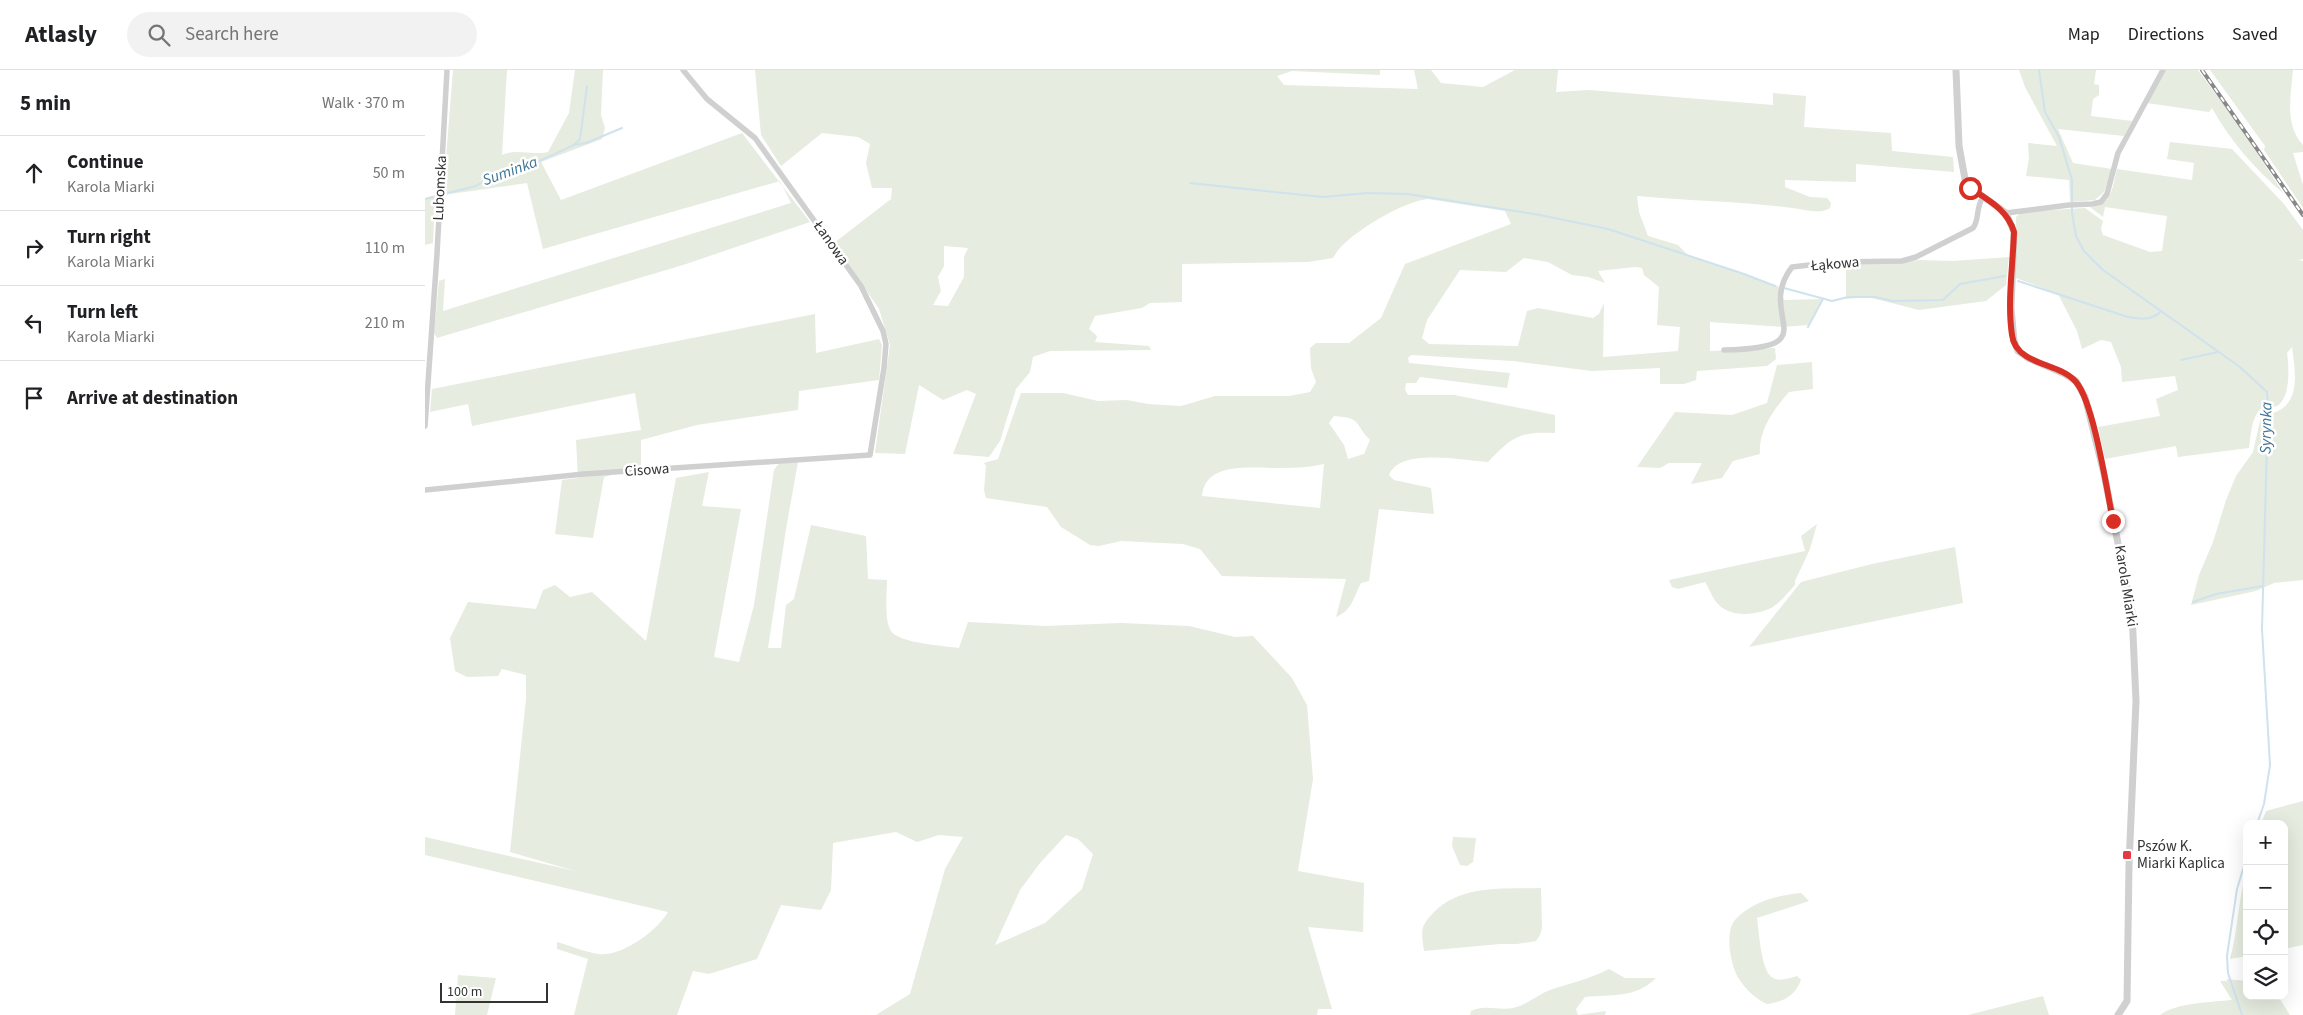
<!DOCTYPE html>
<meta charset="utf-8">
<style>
:root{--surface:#fff;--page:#f2f2f2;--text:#202124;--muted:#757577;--line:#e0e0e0}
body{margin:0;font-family:"Source Sans 3",sans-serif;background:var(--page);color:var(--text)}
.controls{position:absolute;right:15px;bottom:15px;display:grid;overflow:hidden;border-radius:10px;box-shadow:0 5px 20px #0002}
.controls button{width:45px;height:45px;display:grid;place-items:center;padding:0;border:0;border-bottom:1px solid var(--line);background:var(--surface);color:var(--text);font:25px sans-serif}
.scale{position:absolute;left:15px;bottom:12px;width:108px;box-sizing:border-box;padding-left:5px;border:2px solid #333;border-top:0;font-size:14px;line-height:18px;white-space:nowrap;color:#333;-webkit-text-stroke:4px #fff;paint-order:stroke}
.stop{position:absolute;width:15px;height:15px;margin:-11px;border:4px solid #d93025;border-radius:50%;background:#fff}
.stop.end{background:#d93025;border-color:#fff;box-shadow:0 1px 5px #0008}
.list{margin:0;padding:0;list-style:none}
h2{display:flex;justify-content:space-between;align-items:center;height:65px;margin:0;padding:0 20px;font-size:21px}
h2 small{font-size:16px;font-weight:400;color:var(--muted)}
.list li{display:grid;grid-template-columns:32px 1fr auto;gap:15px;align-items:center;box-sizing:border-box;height:75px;padding:0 20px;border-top:1px solid var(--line)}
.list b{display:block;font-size:19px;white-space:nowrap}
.list p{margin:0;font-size:16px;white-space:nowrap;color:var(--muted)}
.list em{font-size:16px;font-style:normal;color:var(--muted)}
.icon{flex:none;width:28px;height:28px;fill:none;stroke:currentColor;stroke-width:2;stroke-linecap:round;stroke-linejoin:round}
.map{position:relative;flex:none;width:1878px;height:945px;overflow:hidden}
header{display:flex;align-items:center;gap:30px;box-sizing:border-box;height:70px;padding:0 25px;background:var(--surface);border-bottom:1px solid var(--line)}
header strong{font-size:24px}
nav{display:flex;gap:28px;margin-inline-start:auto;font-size:18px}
.search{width:350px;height:45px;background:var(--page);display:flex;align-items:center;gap:12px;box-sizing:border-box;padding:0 18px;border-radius:28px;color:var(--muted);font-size:19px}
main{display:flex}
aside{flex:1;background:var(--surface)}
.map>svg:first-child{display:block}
.green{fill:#e6ecdf;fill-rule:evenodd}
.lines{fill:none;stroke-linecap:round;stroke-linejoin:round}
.stream{stroke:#cfe2ee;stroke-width:2}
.minor{stroke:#d0d0d0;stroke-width:5.5}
.tertiary{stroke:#d0d0d0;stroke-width:7}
.rail-casing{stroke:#888;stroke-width:4}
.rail{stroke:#fff;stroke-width:2;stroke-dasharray:5.5;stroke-linecap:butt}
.route{stroke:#d93025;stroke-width:6}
.poi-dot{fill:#e63946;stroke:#fff;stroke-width:2}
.labels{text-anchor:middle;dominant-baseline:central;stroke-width:5;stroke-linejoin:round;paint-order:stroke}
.street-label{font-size:15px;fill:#333;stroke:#fff}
.poi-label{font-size:15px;fill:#333;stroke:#fff;text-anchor:start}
.water-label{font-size:16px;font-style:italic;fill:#3f7597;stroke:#fff}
</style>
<header>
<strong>Atlasly</strong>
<div class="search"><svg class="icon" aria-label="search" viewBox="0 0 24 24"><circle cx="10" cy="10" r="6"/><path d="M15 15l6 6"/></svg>Search here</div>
<nav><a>Map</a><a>Directions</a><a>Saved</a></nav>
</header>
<main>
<aside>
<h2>5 min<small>Walk · 370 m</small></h2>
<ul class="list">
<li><svg class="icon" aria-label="ahead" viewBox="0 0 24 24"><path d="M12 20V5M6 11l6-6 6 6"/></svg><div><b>Continue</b><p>Karola Miarki</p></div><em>50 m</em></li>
<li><svg class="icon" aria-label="right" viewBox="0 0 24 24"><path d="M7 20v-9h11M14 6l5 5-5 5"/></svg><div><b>Turn right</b><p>Karola Miarki</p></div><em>110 m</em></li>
<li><svg class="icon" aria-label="left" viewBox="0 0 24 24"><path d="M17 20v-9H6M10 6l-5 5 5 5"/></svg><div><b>Turn left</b><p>Karola Miarki</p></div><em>210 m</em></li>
<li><svg class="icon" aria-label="arrive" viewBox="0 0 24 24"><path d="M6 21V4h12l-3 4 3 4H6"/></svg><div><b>Arrive at destination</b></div></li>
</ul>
</aside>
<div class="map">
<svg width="1878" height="945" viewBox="0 0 1878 945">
<rect width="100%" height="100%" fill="#fff"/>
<!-- green -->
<g class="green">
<path d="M28,0H82L77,85C92,78 107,86 123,82L144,43L150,0H178L176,45L180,58L177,69L116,92L136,130L317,63L385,152L258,195L12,268L9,263L14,211L20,209L18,241L366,133L355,111L118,179L102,113L18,125Z"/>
<path d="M330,0H955V5L867,1L852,6L859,15L993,19L989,0H1006L1016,13L1058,17L1090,0H1133L1131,22L1164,20L1348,35V23L1381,26L1379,57L1466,63L1467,81L1528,87L1529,102L1431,94V112L1360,110V117L1385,127L1402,128L1406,133L1405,138C1396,145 1378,139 1367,138C1316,131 1264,131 1212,126L1214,142L1223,166L1253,175L1263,185L1313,201L1353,216L1359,230L1398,229L1384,255L1357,257L1285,252V281L1350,278L1351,289L1342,296L1272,301L1271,310L1259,314H1235V298L1167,301L1088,291L986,285L983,288L984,293L1085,303L1082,318L995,307L991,313H981L980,320L983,325H1029L1130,345V363C1094,361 1087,367 1063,392C1039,391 975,377 964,405L969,410L1006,418L1009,444L954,439L944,511L936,513C929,526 927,541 911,547L921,509L797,506L775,479L758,474L696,471L674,476L665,475L636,457L622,437L561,428L559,420L561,396L559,393L573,389L596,323H638L673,331L702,330L723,334L756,336L790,326H864L885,322L891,312L886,298L885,278L891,273H924L956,248L980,194L1086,154L1080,141L1003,129C980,131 937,157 920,173C915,177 911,183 908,188L883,192L757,194V232L725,233L717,238L670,246L664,259L672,266L670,272L724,276L726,280L625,281L608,287L605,302L591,319L575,371L564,387L528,384L551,324L542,320L518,330L494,315L480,384L450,383L465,275L454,239L409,173L466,129L467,118H447L441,93L445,74L433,67L397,63L356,96L336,65ZM519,176L543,178L539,187V207L523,236L508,235L516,221L513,207L519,196ZM1099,188L1123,192L1147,205L1163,207L1180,213L1173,201L1210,197L1217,198L1219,205L1234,217L1232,255L1255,257L1253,281L1178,287L1179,233L1174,244L1168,248L1113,238L1102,241L1093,276L1004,274L997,268L1002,250L1035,200L1081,202ZM909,346C938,348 929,354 945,370L939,384L923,389L919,375L904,353ZM899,394L895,438L777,426C780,389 832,399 857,398C871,398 886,397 899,394Z"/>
<polygon points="1594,0 1671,0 1669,14 1674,15 1674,25 1668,29 1666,46 1707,51 1699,66 1633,59 1648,93 1687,99 1679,122 1670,130 1645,132 1644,110 1601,106 1604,88 1603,73 1632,76 1600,17"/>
<path d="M1740,0H1773L1815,57L1859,124C1830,99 1806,72 1787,38L1784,42L1722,33Z"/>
<path d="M1785,0H1868C1866,26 1859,54 1878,75V82L1868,83L1878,115V138L1839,80L1840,76Z"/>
<path d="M1745,72L1807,79L1859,134L1878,160V189L1873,190L1878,191V510L1849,513L1831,521L1766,535L1774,505L1788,472L1801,430L1811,406L1828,382L1835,351L1838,345C1877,341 1871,306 1867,277L1862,283C1864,297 1866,327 1852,336C1847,338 1841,338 1836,338C1826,349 1826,364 1824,378L1753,387L1751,376L1680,389L1673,357L1735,346L1731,329L1753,320L1750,306L1697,312L1696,297L1686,272L1676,270L1657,279L1652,261L1633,224L1591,208V147L1597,142L1660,138L1678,151L1676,159L1678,165L1725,182L1737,181L1742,146L1680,137L1678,147L1665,137C1688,134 1687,118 1692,99L1767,110L1769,93L1742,89Z"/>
<polygon points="10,125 8,173 0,175 0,128"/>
<polygon points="1584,187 1581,215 1561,231 1494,240 1443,227 1421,229 1421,193 1458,194 1494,190 1528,191"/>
<polygon points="390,244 391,283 454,269 457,275 454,310 374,321 373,340 272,355 216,370 216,397 179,407 168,468 130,464 137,410 153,408 151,370 216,360 210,323 47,356 43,334 5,342 7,319"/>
<path d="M1387,292L1388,319L1364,322C1349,339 1333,361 1335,384L1308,391L1297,408L1266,414L1277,393H1244L1235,398L1212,397L1250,342L1307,345L1342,333L1352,295Z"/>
<path d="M373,392L361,459L343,578H356L361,535L369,529L386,455L441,466L443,509L462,510C462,523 459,550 466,561C473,573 520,576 534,578L543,552L620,556L696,553L764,556L810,567L828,566L867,608L882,635L888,709L873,801L939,813L938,862L883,857L907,939H893L892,945H451L485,924L520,799L538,767L514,765L492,772L471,762L408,773L406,820L396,840L356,835L332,889L284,904L268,901L252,945H149L163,889L132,879V872C146,876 160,882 173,884C197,887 232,861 243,842L0,785V767L150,801L85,782L101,629V605L77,599L73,606L42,607L30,601L25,568L43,532L111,539L118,520L130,515L145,527L167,522L221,571L251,408L284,402L277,436L316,439L289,587L314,592L329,535L349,400L354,393ZM641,765L653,769L668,784L657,819L620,853L570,875L595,820L615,793Z"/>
<path d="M1392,454L1385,479L1370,511V515C1362,523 1355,534 1344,539C1330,545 1307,547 1295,536C1288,530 1285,520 1280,512L1253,519L1247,517L1244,510L1380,481L1376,466Z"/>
<polygon points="1530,477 1538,533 1324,577 1376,512 1447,494"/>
<polygon points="1878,731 1878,875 1859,879 1859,754 1836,754 1841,741"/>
<polygon points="1028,767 1051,768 1048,792 1042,796 1035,795 1027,776"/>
<path d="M1822,800V886L1805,889C1813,860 1813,829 1822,800Z"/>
<path d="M1116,818L1117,858L1115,865L1111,871L1092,874H1075L999,881C996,860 995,857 1009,842C1037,814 1079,819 1116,818Z"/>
<path d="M1376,823L1384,831L1332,848C1334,862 1336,902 1348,908C1355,912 1365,908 1372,906L1376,910C1370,926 1358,932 1342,934C1331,929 1321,920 1314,909C1306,897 1299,863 1310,850C1326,832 1353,825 1376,823Z"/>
<path d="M1184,899L1200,908H1231C1210,929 1186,924 1160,927L1151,939L1153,945L1181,941L1180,945H1045L1046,941C1059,934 1074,941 1088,938C1102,935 1112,925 1125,920C1145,913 1165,909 1184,899Z"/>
<polygon points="33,905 71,908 62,945 30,945"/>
<path d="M1802,909L1822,911V926H1853L1865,945H1735C1750,933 1787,932 1807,930L1795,911H1802Z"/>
<polygon points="1618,926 1624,945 1543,945"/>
</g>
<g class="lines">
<!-- stream -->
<g class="stream">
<polyline points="1614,0 1620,42 1634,67 1647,110 1647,143 1651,166 1659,181 1678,200 1815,297 1842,322 1843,336 1837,559 1845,695 1839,734 1832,754"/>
<polyline points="149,75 155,69 162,16"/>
<polyline points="765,113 898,127 943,123 983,124 1115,145 1183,159 1319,204 1350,216"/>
<polyline points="19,124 51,116 68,106 95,100 149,75 161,73 197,58"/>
<polyline points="0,129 8,127"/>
<path d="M1593,211L1703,247C1716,249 1727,251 1736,241"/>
<polyline points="1359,218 1407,231 1423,227 1450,227 1468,231 1518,230 1535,214 1580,206"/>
<polyline points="1383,257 1398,229"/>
<polyline points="1756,290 1793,282"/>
<polyline points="1768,532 1791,524 1838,516"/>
<polyline points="1817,945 1803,903 1802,886 1812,819 1822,786"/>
</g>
<!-- minor -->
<g class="minor">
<polyline points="1581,143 1644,135 1667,134 1676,132 1682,124 1693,83 1738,0"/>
<path d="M1299,280C1406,278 1329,246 1367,197L1411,192L1477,191L1491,187L1548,158C1555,149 1550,139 1558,127"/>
<polyline points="0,356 12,184 22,0"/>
<polyline points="0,420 159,404 445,385 459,298 461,274 458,261 436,216 330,68 282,29 258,0"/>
</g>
<!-- tertiary -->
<polyline class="tertiary" points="1531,0 1534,76 1540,109 1545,117 1581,143 1589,162 1586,238 1589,271 1593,281 1603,288 1640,304 1651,311 1660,327 1679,404 1707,542 1711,631 1704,795 1702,931 1693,945"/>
<!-- rail casing -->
<g class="rail-casing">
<polyline id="rail" points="1777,0 1878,145"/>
</g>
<!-- rail -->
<use href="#rail" class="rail"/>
</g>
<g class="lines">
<!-- route -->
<path class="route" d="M1545,118C1563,130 1583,140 1589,162C1588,195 1582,232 1587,265C1588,274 1593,281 1601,286C1616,296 1639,298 1651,312C1669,333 1682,421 1688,451"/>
</g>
<!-- markers -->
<rect class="poi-dot" x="1697" y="780" width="10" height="10" rx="2.5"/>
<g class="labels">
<!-- street labels -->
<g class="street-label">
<text transform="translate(15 118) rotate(-87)">Lubomska</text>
<text transform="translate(406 173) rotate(55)">Łanowa</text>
<text transform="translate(1410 194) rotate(-5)">Łąkowa</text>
<text transform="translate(222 400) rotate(-4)">Cisowa</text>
<text transform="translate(1701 516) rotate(81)">Karola Miarki</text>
</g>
<!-- poi labels -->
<g class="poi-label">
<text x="1712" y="776">Pszów K.<tspan x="1712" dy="17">Miarki Kaplica</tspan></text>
</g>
<!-- water labels -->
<g class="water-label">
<text transform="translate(85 101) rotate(-20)">Suminka</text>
<text transform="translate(1841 358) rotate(-89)">Syrynka</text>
</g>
</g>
</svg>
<div class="controls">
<button>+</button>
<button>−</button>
<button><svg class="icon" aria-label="locate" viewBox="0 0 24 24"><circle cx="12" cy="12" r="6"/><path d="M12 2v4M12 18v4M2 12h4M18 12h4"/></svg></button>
<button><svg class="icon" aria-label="layers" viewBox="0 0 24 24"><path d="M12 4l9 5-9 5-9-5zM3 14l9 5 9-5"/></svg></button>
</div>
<div class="scale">100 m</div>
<div class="stop" style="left:1545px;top:118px"></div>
<div class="stop end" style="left:1688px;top:451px"></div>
</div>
</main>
